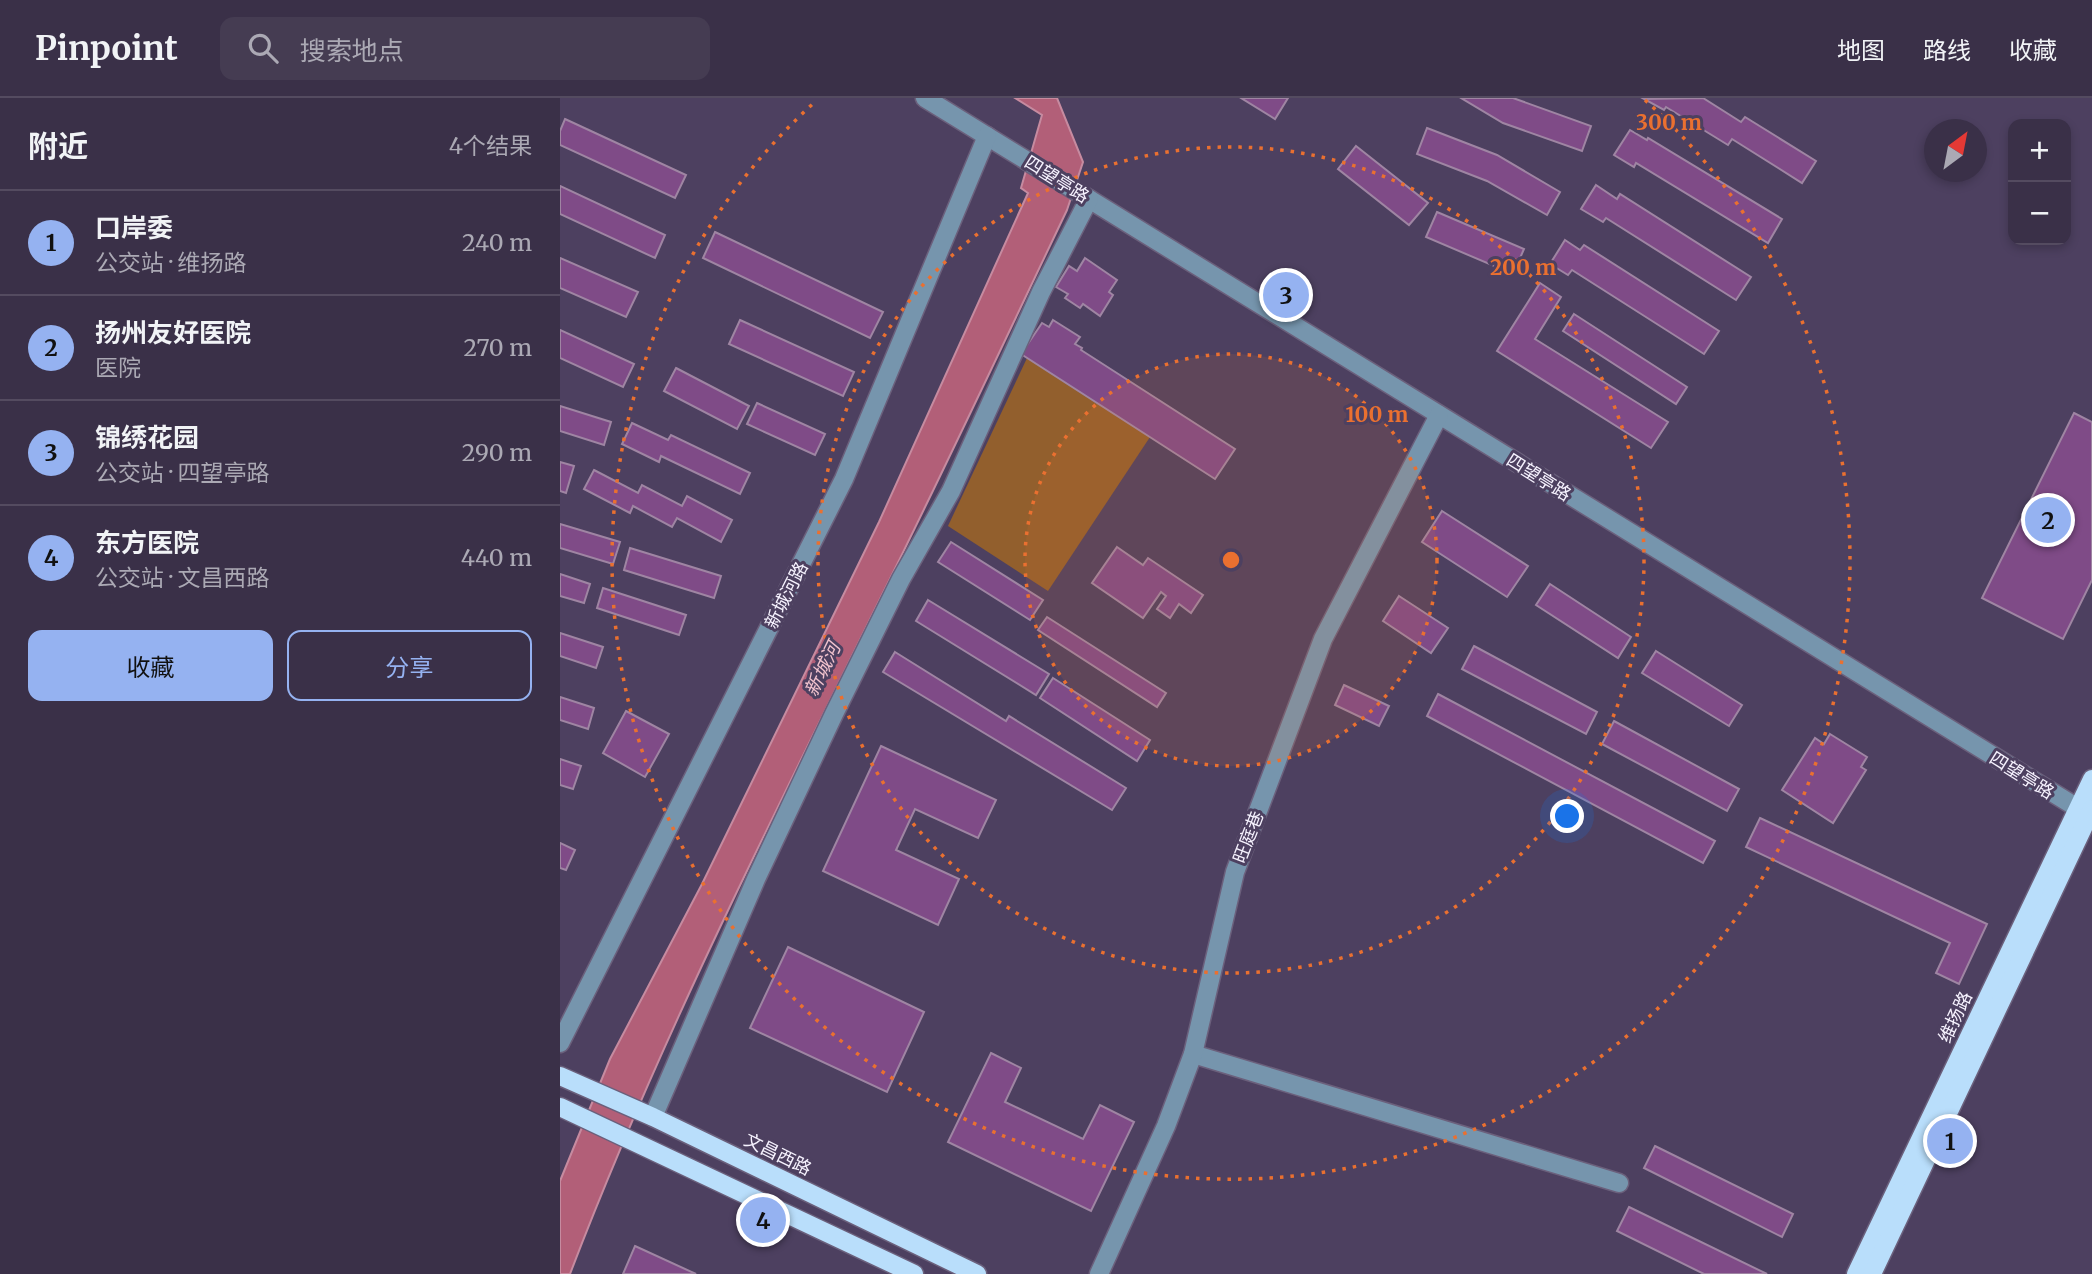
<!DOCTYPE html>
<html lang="zh">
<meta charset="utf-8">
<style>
:root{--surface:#3a3048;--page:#453c52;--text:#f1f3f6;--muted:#aba9b4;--line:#544b60;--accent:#95b2f1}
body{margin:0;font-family:Merriweather,"Noto Sans SC",serif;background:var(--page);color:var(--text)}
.controls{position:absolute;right:21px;top:21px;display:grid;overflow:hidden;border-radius:14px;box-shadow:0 4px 10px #0003}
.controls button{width:63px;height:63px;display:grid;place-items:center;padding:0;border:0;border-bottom:2px solid var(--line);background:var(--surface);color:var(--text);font:35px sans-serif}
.compass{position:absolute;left:1364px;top:21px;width:63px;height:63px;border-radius:50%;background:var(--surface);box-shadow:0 4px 10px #0003;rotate:32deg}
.you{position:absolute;left:1008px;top:719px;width:24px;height:24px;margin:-18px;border:5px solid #fff;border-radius:50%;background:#1a73e8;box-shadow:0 0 0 10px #1a73e833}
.badge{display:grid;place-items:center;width:46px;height:46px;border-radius:50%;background:var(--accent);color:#111;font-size:23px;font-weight:700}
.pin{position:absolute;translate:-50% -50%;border:4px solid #fff;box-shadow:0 2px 7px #0006}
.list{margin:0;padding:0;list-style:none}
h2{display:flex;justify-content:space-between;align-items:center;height:91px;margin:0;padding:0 28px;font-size:30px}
h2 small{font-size:23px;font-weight:400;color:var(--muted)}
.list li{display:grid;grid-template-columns:46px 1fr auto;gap:21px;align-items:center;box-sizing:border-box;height:105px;padding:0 28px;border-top:2px solid var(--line)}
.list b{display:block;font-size:26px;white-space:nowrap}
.list p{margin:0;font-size:23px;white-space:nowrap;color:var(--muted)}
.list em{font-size:23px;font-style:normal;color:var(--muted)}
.actions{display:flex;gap:14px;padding:21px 28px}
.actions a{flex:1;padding:16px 0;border:2px solid var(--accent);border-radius:14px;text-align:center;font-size:24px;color:var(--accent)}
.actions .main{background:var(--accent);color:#111}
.icon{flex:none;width:38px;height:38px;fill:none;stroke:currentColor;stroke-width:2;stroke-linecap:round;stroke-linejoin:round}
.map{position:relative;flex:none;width:1532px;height:1176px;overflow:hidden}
header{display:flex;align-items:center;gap:42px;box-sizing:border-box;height:98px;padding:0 35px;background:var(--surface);border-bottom:2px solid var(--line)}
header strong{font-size:33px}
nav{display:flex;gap:38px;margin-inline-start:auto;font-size:24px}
.search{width:490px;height:63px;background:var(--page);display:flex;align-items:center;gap:18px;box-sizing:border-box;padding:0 24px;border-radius:14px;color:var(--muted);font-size:26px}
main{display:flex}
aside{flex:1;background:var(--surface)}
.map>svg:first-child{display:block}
.green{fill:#925f2d}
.water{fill:#b25f78;stroke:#c68ba0;stroke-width:2}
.building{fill:#7f4b87;stroke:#9f85a3;stroke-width:2}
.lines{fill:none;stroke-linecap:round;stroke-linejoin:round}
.minor-casing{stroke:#6b607c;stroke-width:21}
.major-casing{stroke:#6b607c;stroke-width:21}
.minor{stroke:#7695ad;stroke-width:18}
.major{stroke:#b9defb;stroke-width:18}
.ring{fill:none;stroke:#ea7030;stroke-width:3.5;stroke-dasharray:3.5 7}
.labels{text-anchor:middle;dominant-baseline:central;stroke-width:6;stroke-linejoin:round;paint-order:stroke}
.street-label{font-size:18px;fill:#f6f2fe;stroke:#4d4060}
.water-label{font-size:19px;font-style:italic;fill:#f2c3ce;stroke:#4d4060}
.centre{fill:#ea7030;stroke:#4d4060;stroke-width:3.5}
.ring-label{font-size:21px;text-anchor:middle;font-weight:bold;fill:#ea7030;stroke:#4d4060;stroke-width:6;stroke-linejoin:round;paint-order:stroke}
</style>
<header>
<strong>Pinpoint</strong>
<div class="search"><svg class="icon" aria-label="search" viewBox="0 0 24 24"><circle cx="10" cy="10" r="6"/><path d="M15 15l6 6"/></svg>搜索地点</div>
<nav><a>地图</a><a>路线</a><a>收藏</a></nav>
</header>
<main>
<aside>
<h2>附近<small>4个结果</small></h2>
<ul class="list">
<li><span class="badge">1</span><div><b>口岸委</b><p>公交站 · 维扬路</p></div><em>240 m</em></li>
<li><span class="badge">2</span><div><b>扬州友好医院</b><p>医院</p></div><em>270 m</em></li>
<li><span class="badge">3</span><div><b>锦绣花园</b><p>公交站 · 四望亭路</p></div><em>290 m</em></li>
<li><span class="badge">4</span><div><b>东方医院</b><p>公交站 · 文昌西路</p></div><em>440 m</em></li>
</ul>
<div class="actions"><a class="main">收藏</a><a>分享</a></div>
</aside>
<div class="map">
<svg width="1532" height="1176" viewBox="0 0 1532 1176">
<rect width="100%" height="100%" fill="#4d4060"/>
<!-- green -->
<polygon class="green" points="467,260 590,339 488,493 388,428"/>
<!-- water -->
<path class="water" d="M455,0H497L523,64L507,112C446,240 386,368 323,495C213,719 99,943 10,1176H0V1083L50,961L142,786L319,424L468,95L461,90L482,17Z"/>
<!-- building -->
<g class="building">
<polygon points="681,0 728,0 715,21"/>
<polygon points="901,0 953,0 1031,28 1022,53 943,25"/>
<polygon points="1143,0 1181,24 1185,19 1256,63 1242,85 1172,41 1168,47 1106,9 1104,12 1084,1"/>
<polygon points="5,21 126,77 115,100 0,47 0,33"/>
<polygon points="867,30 937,57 1000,94 987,117 927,83 857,56"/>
<polygon points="1070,32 1087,42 1088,40 1222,121 1208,145 1076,65 1074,69 1054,57"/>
<polygon points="796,48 868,105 849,127 778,71"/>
<polygon points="1036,87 1057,101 1060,96 1191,179 1176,202 1046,120 1043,124 1021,111"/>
<polygon points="0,88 105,137 95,160 0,116"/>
<polygon points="877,114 964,151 953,176 866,139"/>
<polygon points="155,134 323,214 310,240 143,160"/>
<polygon points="1005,142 1020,152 1024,147 1159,233 1144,256 1012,172 1008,177 990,166"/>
<polygon points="0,160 78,194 66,219 0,190"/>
<polygon points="525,160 557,182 549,194 553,197 540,218 523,206 520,210 505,200 508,196 496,189 509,168 517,173"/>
<polygon points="980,185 1001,199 975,241 1108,324 1091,350 937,253"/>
<polygon points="1014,216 1127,289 1116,306 1003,233"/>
<polygon points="180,222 294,274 283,298 169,246"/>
<polygon points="493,222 520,239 515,246 522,250 521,252 675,351 655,381 461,256 482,225 489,229"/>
<polygon points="0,232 74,266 63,289 0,260"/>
<polygon points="116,270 189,308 177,331 104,293"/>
<polygon points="197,305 265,336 255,357 187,326"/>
<polygon points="0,308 51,324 44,347 0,333"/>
<polygon points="1514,315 1532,324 1532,482 1503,541 1422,500"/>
<polygon points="72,325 108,342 111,337 190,375 180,396 101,358 99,364 62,346"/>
<polygon points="0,364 14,368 6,395 0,393"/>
<polygon points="34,372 78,395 82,387 122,408 127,398 172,422 161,444 117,420 112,429 73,408 70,415 24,391"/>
<polygon points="882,413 968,468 947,499 862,444"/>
<polygon points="0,426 60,444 53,466 0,450"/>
<polygon points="391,444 483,502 470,522 378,464"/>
<polygon points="557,449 583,467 588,460 643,497 631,515 619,506 610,520 597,511 606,498 601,494 583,520 532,485"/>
<polygon points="70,450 161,478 154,500 64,472"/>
<polygon points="0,476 30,486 24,505 0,498"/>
<polygon points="990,486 1071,539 1058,560 976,507"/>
<polygon points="43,490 126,517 119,537 37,510"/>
<polygon points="839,498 888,530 871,555 823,523"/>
<polygon points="368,502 489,576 476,597 356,523"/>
<polygon points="487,519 606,595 597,609 478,532"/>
<polygon points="0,535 43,549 36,570 0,558"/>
<polygon points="914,548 1037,614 1026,636 902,571"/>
<polygon points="1096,553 1182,607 1169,628 1082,575"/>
<polygon points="335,554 446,623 449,618 566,690 552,712 323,574"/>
<polygon points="493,580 590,642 577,663 480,600"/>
<polygon points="784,587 829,608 819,628 775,607"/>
<polygon points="878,596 1155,743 1143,765 867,618"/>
<polygon points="0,599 34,610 28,631 0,622"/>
<polygon points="66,613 109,636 85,679 43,655"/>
<polygon points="1054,623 1179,691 1167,713 1042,646"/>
<polygon points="1270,636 1307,659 1301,669 1306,672 1273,725 1222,692 1255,640 1264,646"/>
<polygon points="321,648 436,702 418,740 355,711 336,752 399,781 378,827 263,773"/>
<polygon points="0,661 21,668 13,691 0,687"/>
<polygon points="1200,720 1427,826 1399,886 1376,875 1390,845 1186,749"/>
<polygon points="0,745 15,752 6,772 0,770"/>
<polygon points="228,849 364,914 327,994 190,930"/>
<polygon points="431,955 461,970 445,1004 523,1041 540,1007 574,1024 531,1113 388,1044"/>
<polygon points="1095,1048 1233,1116 1222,1139 1084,1070"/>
<polygon points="1069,1109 1207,1176 1144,1176 1057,1133"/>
<polygon points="75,1148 136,1176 63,1176"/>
</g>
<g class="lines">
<!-- minor casing -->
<g class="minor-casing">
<g id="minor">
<polyline points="365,0 1529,717"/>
<polyline points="0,945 284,381 427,38"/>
<polyline points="633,956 1059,1085"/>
<polyline points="93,1019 196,781 274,616 341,481 391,393 481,194 529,101"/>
<polyline points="539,1176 606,1028 633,956 675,774 763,541 879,317"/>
</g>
</g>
<!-- major casing -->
<g class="major-casing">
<g id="major">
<polyline points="0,978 93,1019 417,1176"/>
<polyline points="0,1009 354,1176"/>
<polyline points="1296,1176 1532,681"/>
<polyline points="1312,1176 1532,711"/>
</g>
</g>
<!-- minor -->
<use href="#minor" class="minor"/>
<!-- major -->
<use href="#major" class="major"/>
</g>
<!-- distance rings -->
<circle cx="671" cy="462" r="206" fill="#ea7030" fill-opacity=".12"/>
<g class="ring">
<circle cx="671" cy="462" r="206"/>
<circle cx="671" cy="462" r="413"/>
<path d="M1085 2A619 619 0 1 1 257 2"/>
</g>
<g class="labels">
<!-- street labels -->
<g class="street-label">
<text transform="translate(497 81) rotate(32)">四望亭路</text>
<text transform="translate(979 379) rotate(32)">四望亭路</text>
<text transform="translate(226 497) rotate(-63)">新城河路</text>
<text transform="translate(1462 677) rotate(32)">四望亭路</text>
<text transform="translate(688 739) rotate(-69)">旺庭巷</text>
<text transform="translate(1395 919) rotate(-65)">维扬路</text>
<text transform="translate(218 1056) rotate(26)">文昌西路</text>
</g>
<!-- water labels -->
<g class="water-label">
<text transform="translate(262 571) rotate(-64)">新城河</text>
</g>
</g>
<circle cx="671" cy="462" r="10" class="centre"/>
<g class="ring-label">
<text x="1109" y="32">300 m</text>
<text x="963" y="177">200 m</text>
<text x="817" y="324">100 m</text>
</g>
</svg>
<div class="controls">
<button>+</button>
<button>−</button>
</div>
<svg class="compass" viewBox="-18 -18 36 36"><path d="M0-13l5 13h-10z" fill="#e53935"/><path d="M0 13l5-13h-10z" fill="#aba9b4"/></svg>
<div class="you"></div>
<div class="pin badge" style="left:1390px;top:1043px">1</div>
<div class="pin badge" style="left:1488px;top:422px">2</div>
<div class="pin badge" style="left:726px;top:197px">3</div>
<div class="pin badge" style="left:203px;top:1122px">4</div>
</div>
</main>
